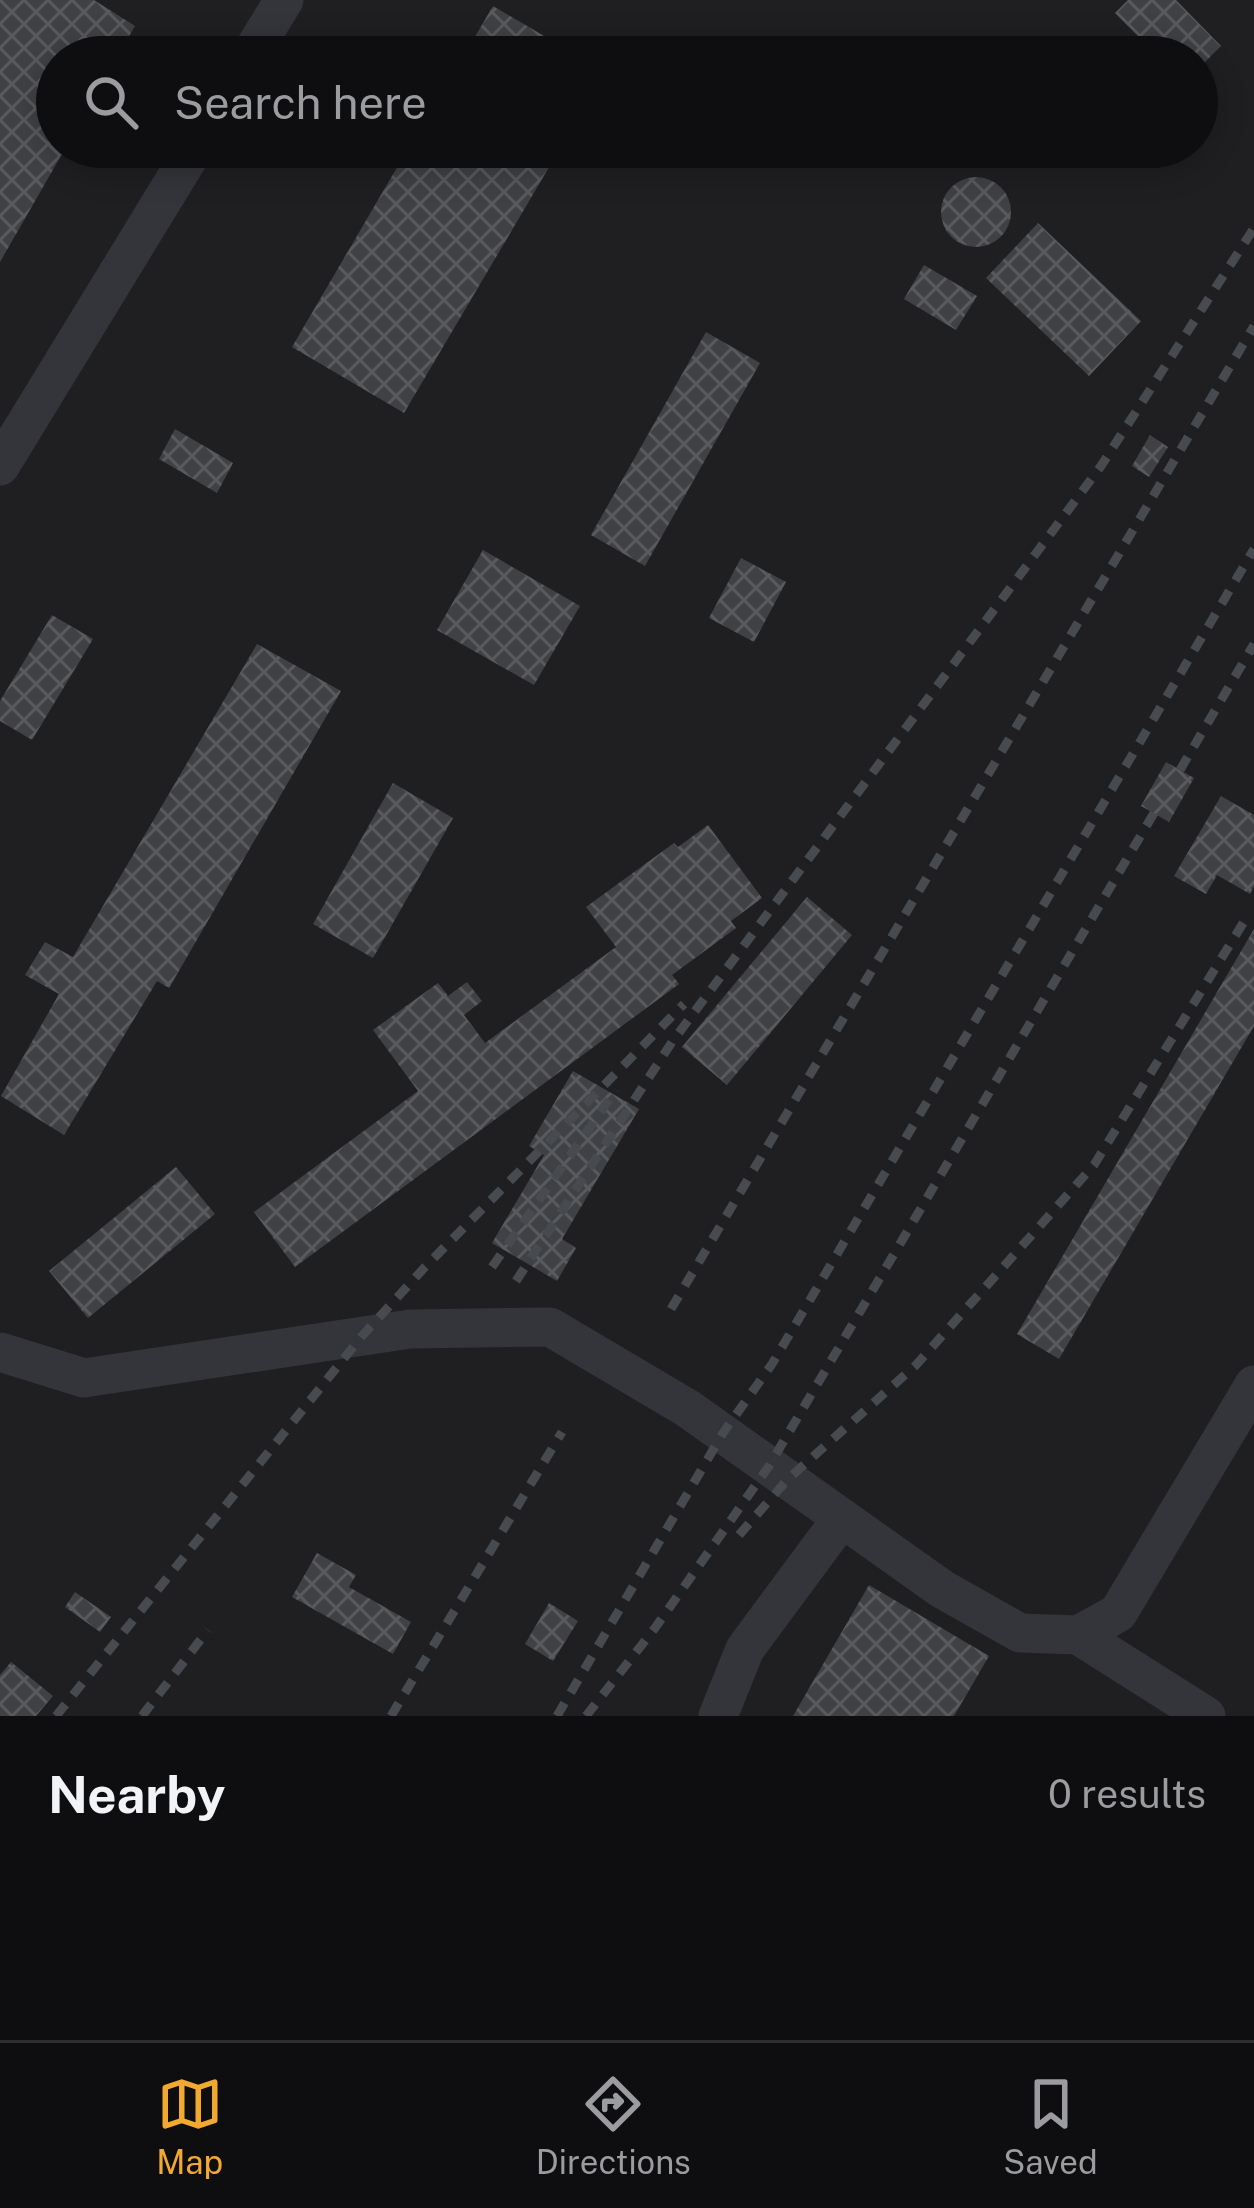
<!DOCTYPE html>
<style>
:root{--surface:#0e0e10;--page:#1c1c1e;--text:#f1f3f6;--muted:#9b9c9f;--line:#2e2e30;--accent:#f2a92f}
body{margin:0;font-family:"Public Sans",sans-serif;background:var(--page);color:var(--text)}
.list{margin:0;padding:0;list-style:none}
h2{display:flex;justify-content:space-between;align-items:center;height:156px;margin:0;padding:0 48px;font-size:51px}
h2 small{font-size:39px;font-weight:400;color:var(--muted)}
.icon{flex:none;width:66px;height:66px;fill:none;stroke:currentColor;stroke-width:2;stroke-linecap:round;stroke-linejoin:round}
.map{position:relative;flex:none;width:1254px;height:1716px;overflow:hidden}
.search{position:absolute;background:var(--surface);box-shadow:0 6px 30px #0003;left:36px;right:36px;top:36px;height:132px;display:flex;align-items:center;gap:30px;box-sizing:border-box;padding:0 42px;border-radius:66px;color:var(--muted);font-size:45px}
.sheet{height:324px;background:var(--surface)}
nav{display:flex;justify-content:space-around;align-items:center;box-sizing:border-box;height:168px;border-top:3px solid var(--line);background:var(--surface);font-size:33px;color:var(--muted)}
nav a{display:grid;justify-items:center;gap:6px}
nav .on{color:var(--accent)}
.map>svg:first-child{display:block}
.built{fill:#1f1f22;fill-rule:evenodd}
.building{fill:url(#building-cross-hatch)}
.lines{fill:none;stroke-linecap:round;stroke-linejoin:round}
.minor{stroke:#34353a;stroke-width:39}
.rail{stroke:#474a4f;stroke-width:9;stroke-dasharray:15 12;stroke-linecap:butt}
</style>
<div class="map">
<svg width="1254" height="1716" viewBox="0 0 1254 1716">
<defs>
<pattern id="building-cross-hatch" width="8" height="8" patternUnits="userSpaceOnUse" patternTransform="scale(3)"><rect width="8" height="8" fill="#3f4145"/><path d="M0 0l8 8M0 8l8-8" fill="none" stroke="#585a5e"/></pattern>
</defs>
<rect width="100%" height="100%" fill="#131315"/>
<!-- built -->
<path class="built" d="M0,0H1254V1716H0ZM57,57H1197V147H57Z"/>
<!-- building -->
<g class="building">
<polygon points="0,0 94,0 135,26 117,57 57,57 57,147 66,147 0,262"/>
<polygon points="1128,0 1176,0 1221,46 1197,70 1197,57 1159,57 1115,13"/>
<polygon points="493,6 580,57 463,57"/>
<polygon points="409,147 561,147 404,413 292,347"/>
<circle cx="976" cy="212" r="35"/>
<polygon points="1038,223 1141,321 1089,376 986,278"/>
<polygon points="924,265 977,296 956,330 904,299"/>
<polygon points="706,332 760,363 645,566 591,535"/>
<polygon points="175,429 233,463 217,493 159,459"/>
<polygon points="1150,435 1168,447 1149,477 1132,466"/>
<polygon points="483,550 580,606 534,685 437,630"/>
<polygon points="741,558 786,582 754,642 709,618"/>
<polygon points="52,615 93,639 32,740 0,721 0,701"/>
<polygon points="257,644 341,691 169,988 157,981 64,1135 1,1096 59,994 25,975 45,942 73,957"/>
<polygon points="1166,762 1194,778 1169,822 1141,806"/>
<polygon points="393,783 453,818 373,958 313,924"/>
<polygon points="1221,796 1254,815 1254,886 1250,894 1217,875 1206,894 1174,876"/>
<polygon points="708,825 762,898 731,921 736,928 672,975 679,984 295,1267 254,1212 418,1091 373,1030 438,983 448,996 467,982 482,1001 464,1015 485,1043 616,947 586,907 674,843 678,847"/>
<polygon points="807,897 852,935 727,1085 682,1047"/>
<polygon points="1254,929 1254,1026 1059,1359 1017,1334"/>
<polygon points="573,1071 639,1109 562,1239 576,1248 557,1281 492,1243 544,1155 529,1146"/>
<polygon points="176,1167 215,1214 88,1318 49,1271"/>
<polygon points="317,1553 356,1575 349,1587 411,1622 393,1654 292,1597"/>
<polygon points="869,1585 989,1656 954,1716 793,1716"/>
<polygon points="75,1592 111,1617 100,1632 65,1607"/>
<polygon points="549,1603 578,1621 553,1661 525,1644"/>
<polygon points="11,1662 53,1696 36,1716 0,1716 0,1675"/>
</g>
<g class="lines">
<!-- minor -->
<g class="minor">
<polyline points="249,57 284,0"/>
<polyline points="0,466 195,147"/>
<polyline points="0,1352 84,1378 410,1329 550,1327 687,1408 942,1589 1020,1633 1078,1635 1118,1613 1254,1385"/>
<polyline points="1078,1635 1206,1716"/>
<polyline points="718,1716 745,1649 842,1518"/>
</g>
<!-- rail -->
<g class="rail">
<polyline points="1180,770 1254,644"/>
<polyline points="492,1267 616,1090"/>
<polyline points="516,1281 672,1042 1101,466 1254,228"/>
<polyline points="671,1309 1254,326"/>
<polyline points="739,1535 788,1479 916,1365 1094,1165 1245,920"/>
<polyline points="56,1716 362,1336 425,1267 684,1004"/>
<polyline points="142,1716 208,1630"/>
<polyline points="391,1716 562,1432"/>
<polyline points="557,1716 723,1433 772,1364 1254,549"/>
<polyline points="586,1716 655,1628 769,1466 1154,813"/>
</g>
</g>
</svg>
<div class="search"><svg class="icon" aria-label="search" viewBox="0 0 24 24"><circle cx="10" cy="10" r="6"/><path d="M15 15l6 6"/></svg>Search here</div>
</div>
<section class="sheet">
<h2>Nearby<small>0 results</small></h2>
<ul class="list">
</ul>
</section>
<nav>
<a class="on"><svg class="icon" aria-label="map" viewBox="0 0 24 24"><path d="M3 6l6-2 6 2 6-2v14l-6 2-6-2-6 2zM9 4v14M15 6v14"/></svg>Map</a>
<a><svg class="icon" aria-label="directions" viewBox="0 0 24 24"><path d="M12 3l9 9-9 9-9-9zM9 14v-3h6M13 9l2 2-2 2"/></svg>Directions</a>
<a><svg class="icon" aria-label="saved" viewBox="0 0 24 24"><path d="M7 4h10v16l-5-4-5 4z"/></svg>Saved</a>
</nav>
